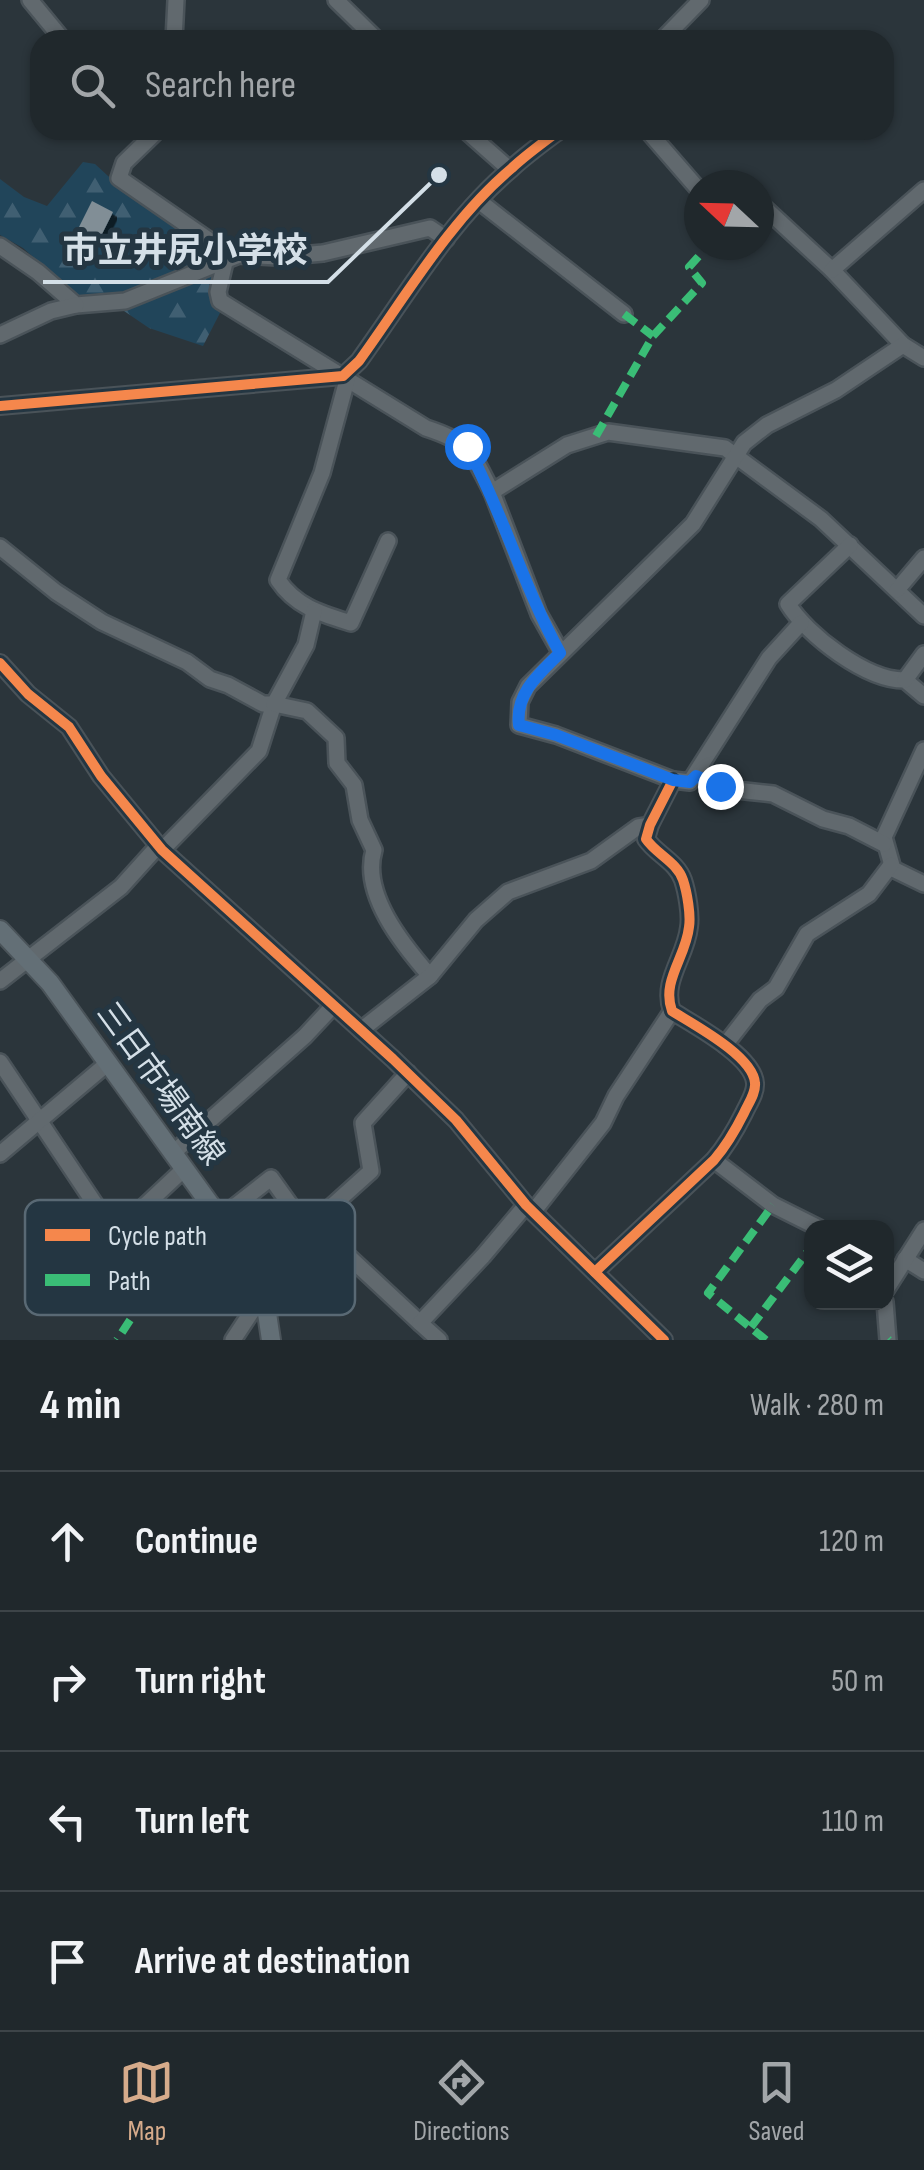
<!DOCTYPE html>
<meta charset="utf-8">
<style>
:root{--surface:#20282c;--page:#2d3438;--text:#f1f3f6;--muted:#a2a6a9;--line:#3d4448;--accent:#d6ab8b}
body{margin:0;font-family:"Sofia Sans Condensed","Noto Sans JP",sans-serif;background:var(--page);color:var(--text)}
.controls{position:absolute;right:30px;bottom:30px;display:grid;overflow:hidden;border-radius:20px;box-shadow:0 2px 8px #0004}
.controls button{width:90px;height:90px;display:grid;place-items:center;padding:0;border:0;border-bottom:2px solid var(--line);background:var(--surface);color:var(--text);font:50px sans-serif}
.compass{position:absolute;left:684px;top:170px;width:90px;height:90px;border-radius:50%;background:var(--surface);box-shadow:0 2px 8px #0004;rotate:292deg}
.stop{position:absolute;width:30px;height:30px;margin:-22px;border:8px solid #1a73e8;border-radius:50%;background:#fff}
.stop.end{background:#1a73e8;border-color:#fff;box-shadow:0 2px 10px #0008}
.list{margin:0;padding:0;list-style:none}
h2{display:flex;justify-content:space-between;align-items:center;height:130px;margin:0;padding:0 40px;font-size:42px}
h2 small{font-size:32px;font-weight:400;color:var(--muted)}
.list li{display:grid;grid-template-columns:65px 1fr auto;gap:30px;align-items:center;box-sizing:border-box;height:140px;padding:0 40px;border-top:2px solid var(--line)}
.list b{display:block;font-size:38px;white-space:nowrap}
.list em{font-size:32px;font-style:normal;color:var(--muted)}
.icon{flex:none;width:55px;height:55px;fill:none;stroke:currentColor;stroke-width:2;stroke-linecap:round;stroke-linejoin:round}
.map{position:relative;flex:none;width:924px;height:1340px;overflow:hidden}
.search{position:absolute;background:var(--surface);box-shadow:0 2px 8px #0004;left:30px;right:30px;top:30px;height:110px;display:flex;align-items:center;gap:25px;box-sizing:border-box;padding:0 35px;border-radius:30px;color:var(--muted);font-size:38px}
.sheet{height:690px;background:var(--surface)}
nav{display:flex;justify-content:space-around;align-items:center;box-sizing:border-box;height:140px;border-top:2px solid var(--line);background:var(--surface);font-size:28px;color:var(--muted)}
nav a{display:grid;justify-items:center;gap:5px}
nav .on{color:var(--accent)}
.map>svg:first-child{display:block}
.forest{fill:url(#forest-firs)}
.building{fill:#818e96;filter:url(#shadow)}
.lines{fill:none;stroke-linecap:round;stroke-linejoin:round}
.minor-casing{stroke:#4a5359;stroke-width:20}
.major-casing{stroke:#4a5359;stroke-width:22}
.minor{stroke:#61696e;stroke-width:15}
.major{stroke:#636f76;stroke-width:18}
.quiet{stroke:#3abd76;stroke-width:8;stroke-dasharray:15 8;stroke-linecap:butt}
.cycleway-casing{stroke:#243642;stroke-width:16}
.cycleway{stroke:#f5874c;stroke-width:10}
.route{stroke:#1a73e8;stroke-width:12}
.labels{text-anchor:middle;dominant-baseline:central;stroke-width:10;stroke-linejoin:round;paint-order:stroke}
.street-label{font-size:32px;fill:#d4dfe7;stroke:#243642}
.key{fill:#243642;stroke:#596974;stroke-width:2.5}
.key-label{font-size:28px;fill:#d4dfe7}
.leader{fill:none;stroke:#d4dfe7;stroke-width:4}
.callout-dot{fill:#d4dfe7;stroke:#243642;stroke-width:4}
.callout-label{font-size:35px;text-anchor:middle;font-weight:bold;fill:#d4dfe7;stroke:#243642;stroke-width:10;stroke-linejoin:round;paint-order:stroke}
</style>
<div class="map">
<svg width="924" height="1340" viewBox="0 0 924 1340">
<defs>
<pattern id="forest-firs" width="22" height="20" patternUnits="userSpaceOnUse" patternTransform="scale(2.5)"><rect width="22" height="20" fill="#21455a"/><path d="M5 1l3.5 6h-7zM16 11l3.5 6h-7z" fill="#405f72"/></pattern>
<filter id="shadow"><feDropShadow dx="5.5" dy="5.5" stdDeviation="0" flood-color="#0009"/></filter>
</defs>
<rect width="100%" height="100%" fill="#2b353b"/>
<!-- forest -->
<polygon class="forest" points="83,162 95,164 120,187 205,244 219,269 222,309 203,346 149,328 102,296 78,297 23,248 0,235 0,179 24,197 47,206"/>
<!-- building -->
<polygon class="building" points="92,201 113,212 99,240 78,229"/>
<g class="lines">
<!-- minor casing -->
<g class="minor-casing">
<g id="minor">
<polyline points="30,0 63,40"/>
<polyline points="336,0 377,40"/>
<polyline points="174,40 176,0"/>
<polyline points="662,40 701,0"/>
<path d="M158,130L124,163L119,178L213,243L226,258L218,292L220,301L426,428C472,443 471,452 492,492L567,445L608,432L725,448L821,519L924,616"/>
<polyline points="465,130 509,169"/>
<polyline points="647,130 699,190"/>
<polyline points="479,201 624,314"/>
<polyline points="759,208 766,209 832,270 903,345 924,358"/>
<polyline points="0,246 38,272 76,305 125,301 239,255 277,257 323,253 430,228 446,239"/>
<polyline points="832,270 924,190"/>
<polyline points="0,335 51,311 76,305"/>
<path d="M347,380L322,473L278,580C296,607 322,614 351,623L388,541"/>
<path d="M0,406L343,376L359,361C406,296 450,220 512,168C527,154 544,142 560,130"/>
<polyline points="492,492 539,614 561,653"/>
<path d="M850,545L788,604C807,635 867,681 905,680L924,696"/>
<polyline points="0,547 56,592 102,622 187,662 210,679 228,685 263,704 274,704 259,751 162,850"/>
<polyline points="897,590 924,558"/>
<path d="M314,611L306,645L274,704L307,711L336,738L337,763L354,785L360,820L374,850C361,894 403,945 430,976"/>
<polyline points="801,623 769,658 690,782 673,780 556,735 519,725 520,702 528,686 693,524 744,443 767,425 836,390 903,345"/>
<polyline points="0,663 28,694 69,727 101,776 162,850 393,1059 456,1120 526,1205 664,1340"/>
<polyline points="905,680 924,654"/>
<polyline points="924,750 884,837 893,869 924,884"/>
<polyline points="696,776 736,790 773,794 823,819 849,826 884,844"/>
<polyline points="0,981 121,887 158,846"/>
<polyline points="361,1030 430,976 476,920 508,892 591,861 638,827 650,825"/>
<polyline points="725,1045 760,1000 776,988 807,934 869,894 891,865"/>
<polyline points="0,1062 111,1228 120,1229 184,1169"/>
<polyline points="173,1153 305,1036 333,1006"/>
<polyline points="0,1154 108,1063"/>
<polyline points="714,1160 773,1205 819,1228"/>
<polyline points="533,1212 603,1123 616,1096 672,1011"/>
<polyline points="220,1218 271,1178 301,1220 258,1275"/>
<polyline points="303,1221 316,1226 420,1323"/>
<polyline points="312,1224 371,1171 363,1123 408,1073"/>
<polyline points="905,1259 924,1271"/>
<path d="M595,1272L714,1160C727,1145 735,1131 744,1113C748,1104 756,1093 755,1083C753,1056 694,1025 672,1011C661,981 686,957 689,927C691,915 687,892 683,880C677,862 656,854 646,839L650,825L673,780"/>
<polyline points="886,1290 924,1230"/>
<polyline points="885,1302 888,1340"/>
<polyline points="233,1340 264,1293"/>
<polyline points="439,1340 420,1323 483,1256 526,1205"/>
</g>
</g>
<!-- major casing -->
<g class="major-casing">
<polyline id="major" points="0,930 50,983 254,1265 264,1293 271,1340"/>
</g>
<!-- minor -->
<use href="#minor" class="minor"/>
<!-- major -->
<use href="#major" class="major"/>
<!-- quiet -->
<g class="quiet">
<polyline points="624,314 653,336"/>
<polyline points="596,436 653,336 702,283 689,267 709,245"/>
<polyline points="111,1228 107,1236 148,1279 149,1291 117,1340"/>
<polyline points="751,1327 812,1246"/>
<polyline points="888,1339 889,1340"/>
<polyline points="766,1340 708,1293 773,1205"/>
</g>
<!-- cycleway casing -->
<g class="cycleway-casing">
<g id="cycleway">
<path d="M0,406L343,376L359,361C406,296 450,220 512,168C527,154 544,142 560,130"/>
<polyline points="0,663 28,694 69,727 101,776 162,850 393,1059 456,1120 526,1205 664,1340"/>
<path d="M595,1272L714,1160C727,1145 735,1131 744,1113C748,1104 756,1093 755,1083C753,1056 694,1025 672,1011C661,981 686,957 689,927C691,915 687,892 683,880C677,862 656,854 646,839L650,825L673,780"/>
</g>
</g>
<!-- cycleway -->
<use href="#cycleway" class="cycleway"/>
</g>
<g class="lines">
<!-- route -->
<path class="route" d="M467,446C503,513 523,586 560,653C540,673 515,693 519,725L556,735L673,780L690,782L696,776L720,786"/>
</g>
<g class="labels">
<!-- street labels -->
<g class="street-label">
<text transform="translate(160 1084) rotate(54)">三日市場南線</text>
</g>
</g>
<!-- legend -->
<rect x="25" y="1200" width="330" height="115" rx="15" class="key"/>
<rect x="45" y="1229" width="45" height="12" fill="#f5874c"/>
<rect x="45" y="1274" width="45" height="12" fill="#3abd76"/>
<g class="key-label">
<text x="108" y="1245">Cycle path</text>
<text x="108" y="1290">Path</text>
</g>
<!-- callouts -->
<path class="leader" d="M439 175L328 282H43"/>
<circle class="callout-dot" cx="439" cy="175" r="10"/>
<g class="callout-label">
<text x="185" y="262">市立井尻小学校</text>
</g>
</svg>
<div class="controls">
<button><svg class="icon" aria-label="layers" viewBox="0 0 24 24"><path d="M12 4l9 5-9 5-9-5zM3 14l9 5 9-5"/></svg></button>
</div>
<svg class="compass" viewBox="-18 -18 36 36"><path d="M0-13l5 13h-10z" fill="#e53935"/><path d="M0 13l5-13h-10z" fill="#a2a6a9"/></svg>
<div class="stop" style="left:467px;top:446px"></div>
<div class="stop end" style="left:720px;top:786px"></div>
<div class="search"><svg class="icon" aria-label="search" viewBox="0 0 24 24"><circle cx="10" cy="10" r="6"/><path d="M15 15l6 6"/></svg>Search here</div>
</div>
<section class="sheet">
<h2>4 min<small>Walk · 280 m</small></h2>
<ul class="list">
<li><svg class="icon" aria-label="ahead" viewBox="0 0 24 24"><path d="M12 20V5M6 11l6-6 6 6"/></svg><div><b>Continue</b></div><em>120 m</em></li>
<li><svg class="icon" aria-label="right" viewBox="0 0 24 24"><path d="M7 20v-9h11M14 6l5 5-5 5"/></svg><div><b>Turn right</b></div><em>50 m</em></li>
<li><svg class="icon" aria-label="left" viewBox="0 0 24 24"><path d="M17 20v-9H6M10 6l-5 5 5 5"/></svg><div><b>Turn left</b></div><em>110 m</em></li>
<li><svg class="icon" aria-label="arrive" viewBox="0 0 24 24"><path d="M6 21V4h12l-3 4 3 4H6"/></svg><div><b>Arrive at destination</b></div></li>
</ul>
</section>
<nav>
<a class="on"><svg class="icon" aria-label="map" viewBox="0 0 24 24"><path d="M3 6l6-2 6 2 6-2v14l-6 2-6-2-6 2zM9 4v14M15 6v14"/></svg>Map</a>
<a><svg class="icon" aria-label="directions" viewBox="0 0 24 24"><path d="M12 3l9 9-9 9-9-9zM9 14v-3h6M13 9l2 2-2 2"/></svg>Directions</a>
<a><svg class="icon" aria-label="saved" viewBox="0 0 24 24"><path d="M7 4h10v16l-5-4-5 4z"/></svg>Saved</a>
</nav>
